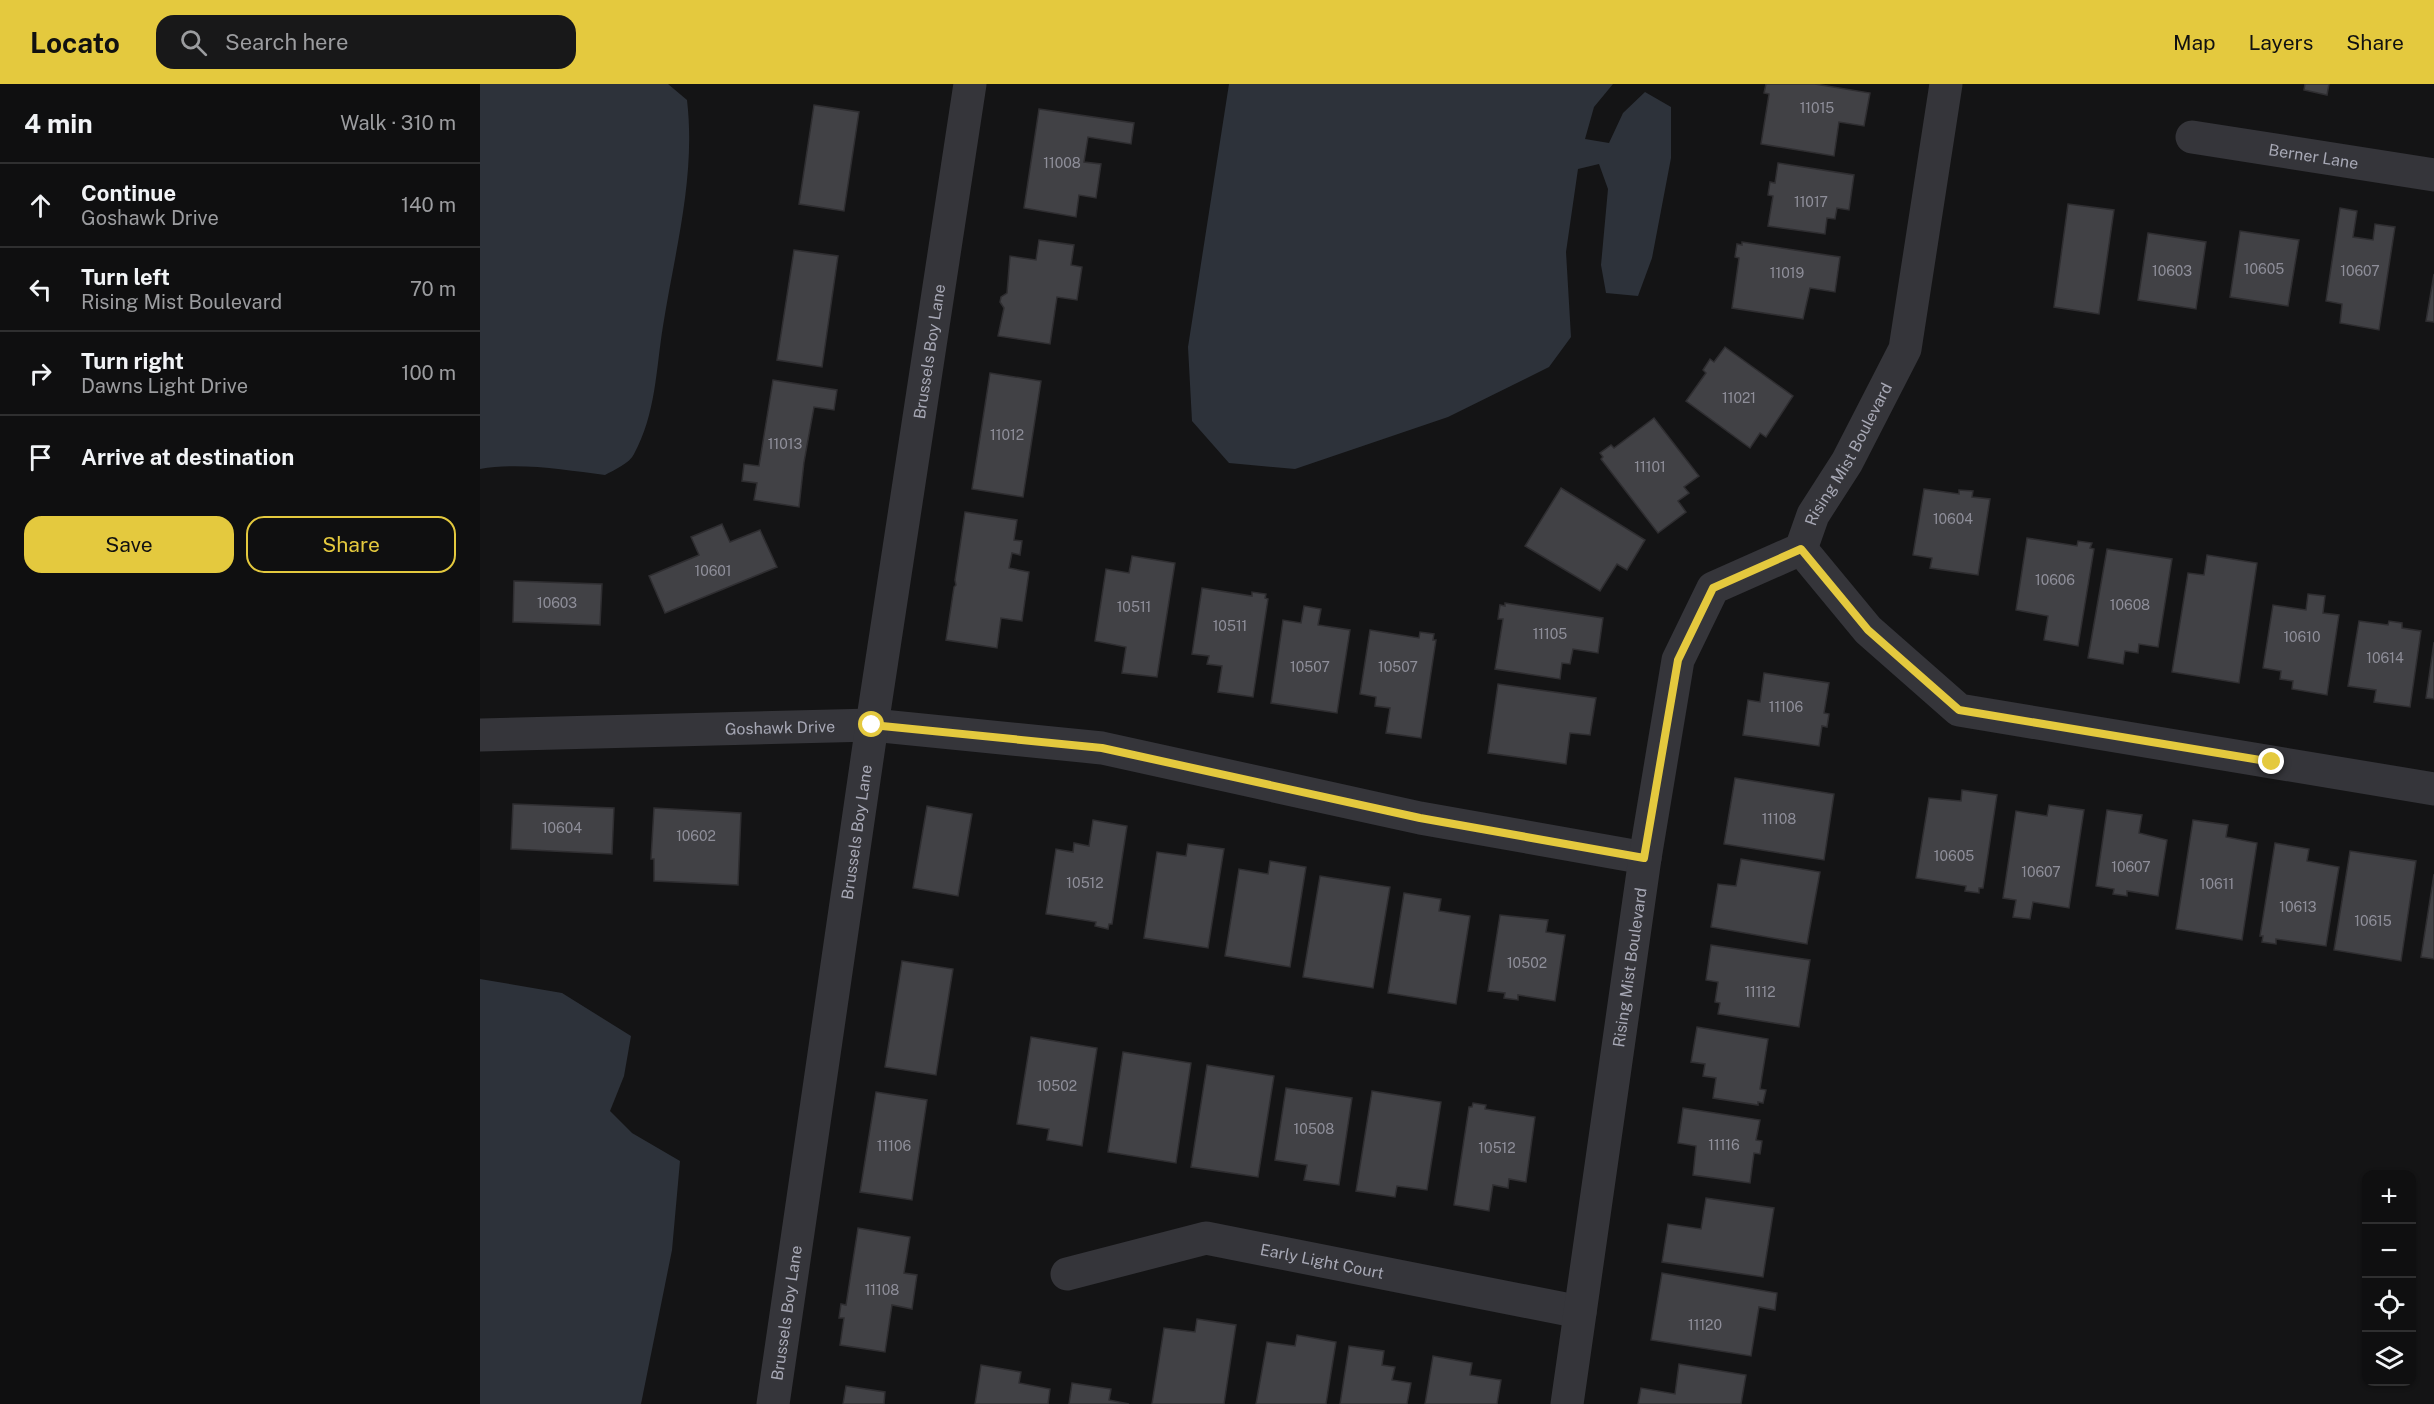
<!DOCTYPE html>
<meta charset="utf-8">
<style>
:root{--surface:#0f0f10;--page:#181819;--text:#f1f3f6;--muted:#9b9c9f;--line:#2f2f30;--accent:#e4c93e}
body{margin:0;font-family:"Public Sans",sans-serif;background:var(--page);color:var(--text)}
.controls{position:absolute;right:18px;bottom:18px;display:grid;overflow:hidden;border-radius:12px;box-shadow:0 2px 4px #0004}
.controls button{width:54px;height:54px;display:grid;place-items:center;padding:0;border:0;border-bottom:2px solid var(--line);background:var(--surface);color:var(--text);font:30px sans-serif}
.stop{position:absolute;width:18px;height:18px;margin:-14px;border:4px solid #e4c93e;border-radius:50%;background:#fff}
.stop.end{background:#e4c93e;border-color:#fff;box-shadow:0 2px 6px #0008}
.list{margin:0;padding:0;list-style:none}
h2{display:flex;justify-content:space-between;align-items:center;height:78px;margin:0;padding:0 24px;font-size:26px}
h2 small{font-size:20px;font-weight:400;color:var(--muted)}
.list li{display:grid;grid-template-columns:39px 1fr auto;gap:18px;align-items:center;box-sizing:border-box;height:84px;padding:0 24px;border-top:2px solid var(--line)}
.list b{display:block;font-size:22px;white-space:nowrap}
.list p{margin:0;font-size:20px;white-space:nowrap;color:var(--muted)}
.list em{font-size:20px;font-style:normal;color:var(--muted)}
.actions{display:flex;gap:12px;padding:18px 24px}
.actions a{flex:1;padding:14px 0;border:2px solid var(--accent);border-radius:18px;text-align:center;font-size:21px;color:var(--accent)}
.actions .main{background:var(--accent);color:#111}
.icon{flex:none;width:33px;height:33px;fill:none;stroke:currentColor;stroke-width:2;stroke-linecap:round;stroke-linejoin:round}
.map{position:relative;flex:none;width:1954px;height:1320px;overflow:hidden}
header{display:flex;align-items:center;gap:36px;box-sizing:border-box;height:84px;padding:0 30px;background:var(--accent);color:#111}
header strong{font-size:28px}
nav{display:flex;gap:33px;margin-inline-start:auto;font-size:21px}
.search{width:420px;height:54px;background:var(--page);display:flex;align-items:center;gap:15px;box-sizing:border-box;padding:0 21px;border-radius:18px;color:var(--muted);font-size:22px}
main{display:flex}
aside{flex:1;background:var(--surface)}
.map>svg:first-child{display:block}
.water{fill:#2d323a}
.building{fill:#414145;stroke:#2f2e31;stroke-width:1.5}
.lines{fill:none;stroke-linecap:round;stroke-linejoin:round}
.street{stroke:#35353a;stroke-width:33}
.route{stroke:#e4c93e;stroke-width:8}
.labels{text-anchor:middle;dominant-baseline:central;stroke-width:6;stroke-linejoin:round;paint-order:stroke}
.number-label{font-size:14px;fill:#8e8e99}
.street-label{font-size:16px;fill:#a7a8b5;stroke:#0f0f10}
</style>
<header>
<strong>Locato</strong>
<div class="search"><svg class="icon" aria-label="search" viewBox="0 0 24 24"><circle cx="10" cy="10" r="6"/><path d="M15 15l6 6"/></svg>Search here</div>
<nav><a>Map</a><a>Layers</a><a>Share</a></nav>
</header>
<main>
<aside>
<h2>4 min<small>Walk · 310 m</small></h2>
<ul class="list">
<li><svg class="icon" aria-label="ahead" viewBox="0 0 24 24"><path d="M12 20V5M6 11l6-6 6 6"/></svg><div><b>Continue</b><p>Goshawk Drive</p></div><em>140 m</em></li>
<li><svg class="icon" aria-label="left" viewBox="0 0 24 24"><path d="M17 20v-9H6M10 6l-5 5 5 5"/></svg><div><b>Turn left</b><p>Rising Mist Boulevard</p></div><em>70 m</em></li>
<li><svg class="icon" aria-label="right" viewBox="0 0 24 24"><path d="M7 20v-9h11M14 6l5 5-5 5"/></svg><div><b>Turn right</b><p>Dawns Light Drive</p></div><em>100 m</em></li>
<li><svg class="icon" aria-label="arrive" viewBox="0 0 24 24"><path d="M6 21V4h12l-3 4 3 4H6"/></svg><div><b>Arrive at destination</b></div></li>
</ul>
<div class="actions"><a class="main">Save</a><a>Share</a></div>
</aside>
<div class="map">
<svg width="1954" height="1320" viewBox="0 0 1954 1320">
<rect width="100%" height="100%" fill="#141415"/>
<!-- water -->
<g class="water">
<path d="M0,0H188L207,16C216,93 195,166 183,242C176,285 176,330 154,370C150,379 134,386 125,391C85,386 40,378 0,385Z"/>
<polygon points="749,0 1133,0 1114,23 1105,55 1129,59 1143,29 1165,8 1191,23 1191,74 1172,174 1158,212 1126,209 1121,181 1128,105 1119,80 1098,85 1086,168 1091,253 1069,283 968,333 815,385 749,379 712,337 708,263"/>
<polygon points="0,895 82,909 151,952 144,992 130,1027 152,1049 200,1077 192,1166 161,1320 0,1320"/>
</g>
<!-- building -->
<g class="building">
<polygon points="1286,0 1335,0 1390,9 1384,42 1359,38 1354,72 1281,60 1289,10 1284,9"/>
<polygon points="1825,0 1849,0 1847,11 1824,6"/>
<polygon points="334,21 379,28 364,127 319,120"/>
<polygon points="559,25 654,39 651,60 608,53 604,78 621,80 616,114 599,111 596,133 544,124"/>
<polygon points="1298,79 1374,91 1369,126 1357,124 1355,135 1347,134 1345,150 1288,142 1293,112 1288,111 1290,98 1295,99"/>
<polygon points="1588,120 1634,126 1619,230 1574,223"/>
<polygon points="1860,124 1877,127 1873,153 1893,156 1895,140 1915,143 1899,246 1860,239 1862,220 1846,217"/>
<polygon points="1760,147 1819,156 1808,222 1750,213"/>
<polygon points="1668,149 1726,158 1716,225 1658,216"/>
<polygon points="559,156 594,161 591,181 602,183 597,216 577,213 570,260 518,252 524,224 520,218 521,213 527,209 530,172 556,176"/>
<polygon points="1262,158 1360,173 1355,208 1330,204 1323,235 1252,224 1259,174 1255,173 1257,160 1262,161"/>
<polygon points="314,166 358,172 342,283 297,276"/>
<polygon points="1954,190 1954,238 1946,237"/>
<polygon points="1245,263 1313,312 1286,353 1280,349 1270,364 1206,317 1226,289 1223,286 1230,275 1234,278"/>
<polygon points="510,289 561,297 543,413 492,405"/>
<polygon points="293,296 357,306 354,326 334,323 324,378 319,423 274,416 277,399 262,397 264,380 279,382"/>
<polygon points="1174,334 1219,392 1204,403 1209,409 1198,417 1206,428 1178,449 1121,375 1123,373 1120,369 1131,361 1134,364"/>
<polygon points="1081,404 1165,456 1147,486 1137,480 1120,507 1045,462"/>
<polygon points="1444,405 1479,410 1479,406 1493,407 1492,413 1510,415 1498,491 1450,484 1452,474 1433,471"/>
<polygon points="485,428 537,436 534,456 542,457 540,471 532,469 529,484 549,488 542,537 521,534 517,564 466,556 474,503 476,501 475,496"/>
<polygon points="242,440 250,458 280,446 297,483 185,529 169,492 219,471 211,453"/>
<polygon points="1547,454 1597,462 1598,457 1612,459 1610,464 1614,465 1598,562 1564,556 1568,532 1536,526"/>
<polygon points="1627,465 1692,475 1678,563 1659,560 1658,569 1645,567 1643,580 1608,574"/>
<polygon points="1727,471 1777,479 1759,599 1692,588 1708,489 1724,491"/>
<polygon points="652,472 695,479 677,593 642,589 646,563 615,557 626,485 649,489"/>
<polygon points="34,497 122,500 120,541 33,538"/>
<polygon points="722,504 772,512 772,508 786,510 785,514 788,515 773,613 738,608 742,582 727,580 729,572 712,570"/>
<polygon points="1828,510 1845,512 1843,529 1859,531 1847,611 1812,605 1813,597 1800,595 1801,587 1783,584 1793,521 1826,526"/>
<polygon points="1025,519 1123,534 1118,569 1093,565 1090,580 1082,579 1080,595 1015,585 1023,535 1018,535 1020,521 1025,522"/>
<polygon points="824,522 841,525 838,541 870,546 857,629 791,619 803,536 821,539"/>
<polygon points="1879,537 1908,541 1909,537 1922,539 1922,544 1941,547 1930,623 1894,618 1896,606 1868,602"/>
<polygon points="890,546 939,554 940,548 954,550 953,556 956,556 941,654 906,649 910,624 895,622 896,613 880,610"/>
<polygon points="1954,558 1954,615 1946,614"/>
<polygon points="1284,589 1349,599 1344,629 1349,630 1347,643 1342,642 1339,662 1263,651 1268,616 1280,618"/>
<polygon points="1018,600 1116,614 1110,651 1090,649 1086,680 1008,669"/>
<polygon points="1255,694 1354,710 1344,776 1244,760"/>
<polygon points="1482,706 1517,711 1503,804 1499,804 1499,809 1485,807 1486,802 1436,794 1449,714 1481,717"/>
<polygon points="33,720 134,724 132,770 31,765"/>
<polygon points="1569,721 1604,726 1589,824 1553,818 1550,835 1533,833 1536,816 1523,814 1536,727 1567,732"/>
<polygon points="447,722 492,730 478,812 433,804"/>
<polygon points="174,724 261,729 258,801 174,797 174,775 171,775"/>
<polygon points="1627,726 1662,731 1659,749 1687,756 1678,812 1647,807 1647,812 1633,810 1634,805 1616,802"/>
<polygon points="613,736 647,742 632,840 629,840 628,845 615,842 616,838 566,830 576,765 593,768 594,759 609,762"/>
<polygon points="1713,736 1748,741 1746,753 1777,759 1762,856 1696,845"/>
<polygon points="1795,759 1829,765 1827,777 1859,783 1846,862 1796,855 1796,860 1782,858 1783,852 1780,852"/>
<polygon points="708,760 744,765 728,864 664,854 677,768 706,772"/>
<polygon points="1870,767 1936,777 1921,877 1854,866"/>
<polygon points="1261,775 1340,788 1327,860 1231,843 1238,800 1256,802"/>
<polygon points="790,777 826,783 810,883 745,872 759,785 788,790"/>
<polygon points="1954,790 1954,875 1941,873"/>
<polygon points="840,792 910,803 893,904 823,893"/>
<polygon points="924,809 961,815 959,827 990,832 976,920 908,909"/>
<polygon points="1020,831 1068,836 1066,848 1085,851 1075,917 1038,911 1038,916 1024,914 1025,909 1008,907"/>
<polygon points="1231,861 1330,876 1319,943 1238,930 1240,919 1235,918 1238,898 1226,896"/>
<polygon points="422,877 473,885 456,991 405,983"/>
<polygon points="1217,943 1288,955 1280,1005 1286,1006 1283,1019 1278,1018 1278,1021 1233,1014 1236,994 1223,992 1225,980 1211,978"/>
<polygon points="551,953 617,964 602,1062 567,1056 569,1045 537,1040"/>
<polygon points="643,968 711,979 696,1079 628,1068"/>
<polygon points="727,981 794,992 778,1093 711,1083"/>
<polygon points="806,1004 872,1014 859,1101 824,1096 827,1081 795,1076"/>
<polygon points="892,1007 961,1018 947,1106 917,1102 915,1113 876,1107"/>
<polygon points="396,1008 447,1016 432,1116 380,1108"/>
<polygon points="993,1019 1006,1021 1005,1025 1055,1033 1046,1098 1029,1095 1028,1104 1013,1101 1009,1127 974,1121 989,1023 992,1023"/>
<polygon points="1203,1024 1280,1036 1276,1056 1282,1057 1280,1070 1274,1069 1270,1099 1213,1091 1216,1062 1198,1059"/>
<polygon points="1226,1114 1294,1124 1283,1193 1182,1178 1188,1140 1221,1145"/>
<polygon points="378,1144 430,1153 424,1189 437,1191 432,1225 412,1221 405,1268 360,1261 364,1234 359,1234 361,1220 366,1221"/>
<polygon points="1182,1189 1297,1209 1295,1226 1279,1223 1271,1272 1171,1256"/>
<polygon points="717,1235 756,1241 744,1320 672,1320 684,1244 715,1248"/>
<polygon points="817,1251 856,1258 846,1320 776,1320 787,1258 815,1262"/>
<polygon points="869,1262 904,1267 902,1281 915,1283 912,1296 931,1299 927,1320 860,1320"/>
<polygon points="953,1272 992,1279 990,1291 1021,1296 1017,1320 945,1320"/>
<polygon points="1199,1280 1266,1291 1261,1320 1158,1320 1161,1304 1195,1310"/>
<polygon points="501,1281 541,1288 539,1299 570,1305 568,1320 495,1320"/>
<polygon points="592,1299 631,1305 629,1316 649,1320 589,1320"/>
<polygon points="366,1302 405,1308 404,1320 363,1320"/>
</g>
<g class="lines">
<!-- street -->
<g class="street">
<path id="s1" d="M1712,53L1954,91"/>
<polyline points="1321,465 1388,546 1479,626 1954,705"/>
<path id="s2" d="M0,651L392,641L622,664L940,734L1165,774"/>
<path id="s3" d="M587,1190L726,1154L1100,1228"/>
<path id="s4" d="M293,1320L392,641L490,0"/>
<path id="s5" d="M1087,1320L1165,774L1198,576L1233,504L1321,465L1333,431L1367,378L1425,265L1466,0"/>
</g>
</g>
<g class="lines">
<!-- route -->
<polyline class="route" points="392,641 622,664 940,734 1164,774 1198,576 1233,504 1321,465 1388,546 1479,626 1792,678"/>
</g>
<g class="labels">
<!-- number labels -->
<g class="number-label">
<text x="1337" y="24">11015</text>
<text x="582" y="79">11008</text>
<text x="1331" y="118">11017</text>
<text x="1784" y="185">10605</text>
<text x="1692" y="187">10603</text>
<text x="1880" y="187">10607</text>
<text x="1307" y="189">11019</text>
<text x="1259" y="314">11021</text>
<text x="527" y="351">11012</text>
<text x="305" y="360">11013</text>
<text x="1170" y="383">11101</text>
<text x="1473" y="435">10604</text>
<text x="233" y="487">10601</text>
<text x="1575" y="496">10606</text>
<text x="77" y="519">10603</text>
<text x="1650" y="521">10608</text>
<text x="654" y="523">10511</text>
<text x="750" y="542">10511</text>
<text x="1070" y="550">11105</text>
<text x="1822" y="553">10610</text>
<text x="1905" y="574">10614</text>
<text x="830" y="583">10507</text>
<text x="918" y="583">10507</text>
<text x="1306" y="623">11106</text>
<text x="1299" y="735">11108</text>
<text x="82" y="744">10604</text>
<text x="216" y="752">10602</text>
<text x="1474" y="772">10605</text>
<text x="1651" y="783">10607</text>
<text x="1561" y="788">10607</text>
<text x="605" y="799">10512</text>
<text x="1737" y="800">10611</text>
<text x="1818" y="823">10613</text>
<text x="1893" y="837">10615</text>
<text x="1047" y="879">10502</text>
<text x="1280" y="908">11112</text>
<text x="577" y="1002">10502</text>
<text x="834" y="1045">10508</text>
<text x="1244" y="1061">11116</text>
<text x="414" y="1062">11106</text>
<text x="1017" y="1064">10512</text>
<text x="402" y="1206">11108</text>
<text x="1225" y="1241">11120</text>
</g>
<!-- street labels -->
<g class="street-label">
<text stroke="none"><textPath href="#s1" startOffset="123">Berner Lane</textPath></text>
<text stroke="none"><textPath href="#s4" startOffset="1064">Brussels Boy Lane</textPath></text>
<text stroke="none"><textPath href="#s5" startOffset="1035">Rising Mist Boulevard</textPath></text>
<text stroke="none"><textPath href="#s2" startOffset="300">Goshawk Drive</textPath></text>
<text stroke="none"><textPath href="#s4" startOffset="578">Brussels Boy Lane</textPath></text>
<text stroke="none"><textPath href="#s5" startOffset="441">Rising Mist Boulevard</textPath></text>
<text stroke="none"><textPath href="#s3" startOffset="262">Early Light Court</textPath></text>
<text stroke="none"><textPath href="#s4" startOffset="92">Brussels Boy Lane</textPath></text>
</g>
</g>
</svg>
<div class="controls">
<button>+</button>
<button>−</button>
<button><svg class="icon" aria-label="locate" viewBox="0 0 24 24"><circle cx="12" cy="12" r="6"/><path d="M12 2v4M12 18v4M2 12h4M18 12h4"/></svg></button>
<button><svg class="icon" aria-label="layers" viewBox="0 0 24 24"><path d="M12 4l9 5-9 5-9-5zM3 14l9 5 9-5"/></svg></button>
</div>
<div class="stop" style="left:392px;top:641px"></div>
<div class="stop end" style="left:1792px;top:678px"></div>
</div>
</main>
